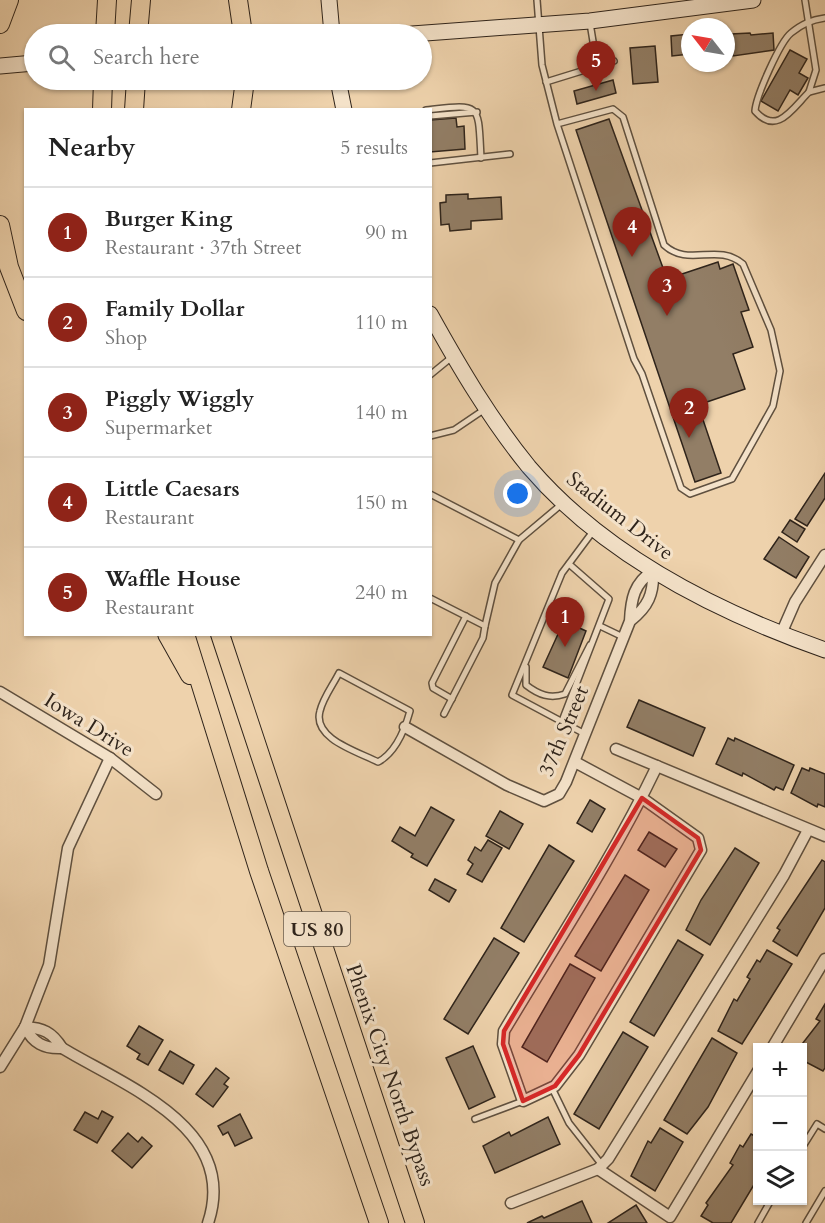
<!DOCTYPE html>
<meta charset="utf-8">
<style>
:root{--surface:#fff;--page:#f2f2f2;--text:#222;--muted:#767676;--line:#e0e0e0;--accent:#8f2418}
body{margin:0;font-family:Cardo,serif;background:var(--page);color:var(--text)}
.controls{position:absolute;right:18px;bottom:18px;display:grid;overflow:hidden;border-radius:0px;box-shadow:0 2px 4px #0004}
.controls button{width:54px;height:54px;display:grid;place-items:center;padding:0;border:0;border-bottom:2px solid var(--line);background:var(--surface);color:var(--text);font:30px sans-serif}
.compass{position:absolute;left:681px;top:18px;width:54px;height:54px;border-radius:50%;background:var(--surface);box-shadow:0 2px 4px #0004;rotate:301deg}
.you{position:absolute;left:518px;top:494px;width:21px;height:21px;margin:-15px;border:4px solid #fff;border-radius:50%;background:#1a73e8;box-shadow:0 0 0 9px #1a73e833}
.badge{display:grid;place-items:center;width:39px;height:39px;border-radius:50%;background:var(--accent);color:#fff;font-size:20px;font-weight:700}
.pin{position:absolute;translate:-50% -50px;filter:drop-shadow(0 2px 3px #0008)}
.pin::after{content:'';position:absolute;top:32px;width:21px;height:18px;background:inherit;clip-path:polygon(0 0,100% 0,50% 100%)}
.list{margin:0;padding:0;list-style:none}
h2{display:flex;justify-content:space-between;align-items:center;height:78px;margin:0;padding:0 24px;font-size:26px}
h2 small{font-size:20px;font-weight:400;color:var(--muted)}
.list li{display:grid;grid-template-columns:39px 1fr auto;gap:18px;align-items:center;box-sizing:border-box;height:90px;padding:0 24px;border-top:2px solid var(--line)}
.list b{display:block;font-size:22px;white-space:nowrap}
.list p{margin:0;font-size:20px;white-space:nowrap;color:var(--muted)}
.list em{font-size:20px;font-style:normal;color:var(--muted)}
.icon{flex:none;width:33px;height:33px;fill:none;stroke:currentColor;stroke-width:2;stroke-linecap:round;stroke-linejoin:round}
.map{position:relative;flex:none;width:825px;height:1223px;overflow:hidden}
.search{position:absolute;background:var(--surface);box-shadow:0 2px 4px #0004;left:24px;top:24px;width:408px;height:66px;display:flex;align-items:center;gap:15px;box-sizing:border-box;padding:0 21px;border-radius:33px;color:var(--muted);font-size:22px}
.panel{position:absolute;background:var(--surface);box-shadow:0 2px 4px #0004;left:24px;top:108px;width:408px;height:528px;border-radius:0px}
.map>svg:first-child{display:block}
.building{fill:#927e66;stroke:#2f241b;stroke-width:1.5}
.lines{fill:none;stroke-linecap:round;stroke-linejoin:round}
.lane-casing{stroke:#5f503f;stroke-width:8}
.street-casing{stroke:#5f503f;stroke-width:13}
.secondary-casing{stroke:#2f241b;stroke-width:17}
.highway-casing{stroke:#2f241b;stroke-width:20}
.lane{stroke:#f4e2c9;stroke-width:5}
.street{stroke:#f4e2c9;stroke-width:10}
.secondary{stroke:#f4e2c9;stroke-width:15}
.highway{stroke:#eed2ac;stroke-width:18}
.marked{fill:#d62828;fill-opacity:0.2;stroke:#d62828;stroke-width:4.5;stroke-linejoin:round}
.labels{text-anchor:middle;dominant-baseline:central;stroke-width:6;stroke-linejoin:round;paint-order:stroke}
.shield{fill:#f4e2c9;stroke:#6a5d4f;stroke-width:1.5}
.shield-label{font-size:20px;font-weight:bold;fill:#2f241b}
.street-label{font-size:21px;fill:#2f241b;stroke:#f4e2c9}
</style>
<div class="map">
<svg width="825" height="1223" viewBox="0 0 825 1223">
<rect width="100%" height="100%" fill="#eed2ac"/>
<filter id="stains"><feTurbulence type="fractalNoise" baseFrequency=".00333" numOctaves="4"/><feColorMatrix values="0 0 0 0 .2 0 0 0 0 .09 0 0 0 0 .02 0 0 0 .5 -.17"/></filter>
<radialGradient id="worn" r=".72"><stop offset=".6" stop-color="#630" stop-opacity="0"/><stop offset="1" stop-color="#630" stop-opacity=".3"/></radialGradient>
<!-- building -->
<g class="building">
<polygon points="750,33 751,35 773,33 774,50 733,56 731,34"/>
<polygon points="690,34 690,54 672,56 671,36"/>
<polygon points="655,46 658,82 633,84 630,48"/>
<polygon points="790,50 807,59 799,73 808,78 798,95 790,90 778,111 761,101"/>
<polygon points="613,80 616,93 577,104 574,91"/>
<polygon points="456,118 457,127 464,126 465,149 430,152 430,120"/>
<polygon points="609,119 667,279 718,262 720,269 733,264 749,310 741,312 753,347 733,354 745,389 698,405 721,473 695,482 576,130"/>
<polygon points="468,194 468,199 501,197 502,219 471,221 471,229 450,231 449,224 441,225 440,203 446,202 446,195"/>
<polygon points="825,473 825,498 807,526 795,519"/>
<polygon points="790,520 805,529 797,542 782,532"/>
<polygon points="779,537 809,557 796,578 764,559"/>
<polygon points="564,621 586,631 568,678 543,667"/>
<polygon points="639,700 705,728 693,756 627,727"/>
<polygon points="728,738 734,741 735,738 794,765 783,790 776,787 774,790 743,773 742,776 716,764"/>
<polygon points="802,768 809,771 810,768 825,774 825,807 818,804 817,807 791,793"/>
<polygon points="590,800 605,809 592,832 577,823"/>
<polygon points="431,807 454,820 427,866 411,857 413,854 392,841 400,827 415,836"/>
<polygon points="500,811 523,824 509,849 486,836"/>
<polygon points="649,832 677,849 665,867 638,850"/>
<polygon points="488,840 502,848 482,882 467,874 473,864 468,860 475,847 481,851"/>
<polygon points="549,845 574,861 524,942 501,928"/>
<polygon points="735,848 759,863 710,945 686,930 701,900"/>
<polygon points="822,860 825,862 825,908 797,956 773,941 780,930 777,928"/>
<polygon points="625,875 649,890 601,971 575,956"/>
<polygon points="435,879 456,890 449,902 429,890"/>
<polygon points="494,938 519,953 468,1034 444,1019"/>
<polygon points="678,940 703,955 654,1036 630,1022"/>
<polygon points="767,950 792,964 742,1044 718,1031 734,999 737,1001 750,979 747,977 757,960 760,962"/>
<polygon points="570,964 595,978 547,1062 522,1047"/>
<polygon points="825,1004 825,1068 823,1071 802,1060 802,1048 799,1048 820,1021 816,1019"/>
<polygon points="139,1026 163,1040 148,1065 137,1059 140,1054 127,1046"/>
<polygon points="623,1032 648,1047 599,1129 574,1114"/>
<polygon points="712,1038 737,1053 708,1107 687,1134 664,1120"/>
<polygon points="473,1046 495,1097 469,1109 446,1058"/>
<polygon points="170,1051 194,1065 183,1084 159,1070"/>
<polygon points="216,1068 229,1078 224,1084 228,1087 213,1107 196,1094"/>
<polygon points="102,1111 113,1117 97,1143 74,1130 85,1112 98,1119"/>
<polygon points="240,1114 252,1138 235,1146 228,1132 223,1135 218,1126"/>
<polygon points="548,1117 560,1144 495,1173 483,1146 509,1132 511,1136"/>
<polygon points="660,1128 683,1142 655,1191 631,1176 648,1141 651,1143"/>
<polygon points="128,1133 138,1142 142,1137 152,1146 132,1168 112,1151"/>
<polygon points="751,1134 758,1138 758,1178 731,1223 713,1223 701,1216 708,1205 706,1203 733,1165 730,1163 740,1145 743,1147"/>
<polygon points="582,1201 592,1223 527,1223 542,1216 544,1218"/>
<polygon points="636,1205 647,1223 608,1223"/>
</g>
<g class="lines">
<!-- lane casing -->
<g class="lane-casing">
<g id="lane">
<path d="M537,0L542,65L557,124L634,359L642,374L681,488L690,494L732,479L773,406L780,371L771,330L743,264C717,242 689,268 664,245L623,117L613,109L557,124"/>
<polyline points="805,0 816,70 809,92 825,88"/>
<polyline points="590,23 597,66"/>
<polyline points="546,82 614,61"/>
<path d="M809,92C792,109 777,136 755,111C756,96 780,42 791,33C802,24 811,20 825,18"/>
<path d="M426,110C482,104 478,102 481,158"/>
<polyline points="430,116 477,112"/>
<polyline points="430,163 510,154"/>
<polyline points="430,375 452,357"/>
<polyline points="430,436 454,430 485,409"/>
<polyline points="430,494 519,540 563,503"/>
<polyline points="430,598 485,626 483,638 444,714"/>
<polyline points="485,626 495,583 519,540"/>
<polyline points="600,626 623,637"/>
<path d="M526,667V685C539,695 550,699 565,694L590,645"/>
<path d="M339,673L410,711C405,729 395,753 378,762C359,752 312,739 320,711C323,698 333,685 339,673Z"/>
<polyline points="452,699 433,688 432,683 466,616"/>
<polyline points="562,721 609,599 569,564"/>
<polyline points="585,734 512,695 562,573 594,530"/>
<polyline points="552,1088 569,1123 602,1165"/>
<polyline points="475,1119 523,1101"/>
<polyline points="802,1148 817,1124 825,1129"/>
<polyline points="758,1223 771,1200"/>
<polyline points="806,1223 825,1191"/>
</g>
</g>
<!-- street casing -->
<g class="street-casing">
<g id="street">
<polyline points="781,634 795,602 825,555"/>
<polyline points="0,692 110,758 156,794"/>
<path d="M405,727L507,785L544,801L559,794L566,782L630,621C631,599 634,583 653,571C654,594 648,607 630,621"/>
<polyline points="616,749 825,836"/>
<path d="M575,762L642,798L698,838L701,850L579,1055L555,1086L523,1101L503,1044L504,1031C556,944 613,858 657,766"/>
<path d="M25,1027C43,1028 52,1032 62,1048C125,1086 240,1128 208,1223"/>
<path d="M25,1027C33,1043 44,1049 62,1048"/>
<polyline points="772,1048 825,959"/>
<polyline points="0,1067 25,1027 49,965 68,848 110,758"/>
<polyline points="598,1169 670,1217 758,1071"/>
<polyline points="511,1203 598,1169 608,1159 784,875 808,830"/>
</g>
</g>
<!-- secondary casing -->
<g class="secondary-casing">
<g id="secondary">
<polyline points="329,0 332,34"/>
<polyline points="412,34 590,21 753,0"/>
<polyline points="0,66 34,63"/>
<polyline points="338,80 344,110"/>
<path d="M430,314C460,368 490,419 529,467C605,556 717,612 825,650"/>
</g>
</g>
<!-- highway casing -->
<g class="highway-casing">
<g id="highway">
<polyline points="238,0 243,34"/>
<polyline points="0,24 9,0"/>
<polyline points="105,34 107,0"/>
<polyline points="138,34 141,0"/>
<polyline points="102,110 103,80"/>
<polyline points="134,110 136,80"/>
<polyline points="241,110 245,80"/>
<polyline points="0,225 9,267 26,311"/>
<polyline points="167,634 190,675"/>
<polyline points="185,634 259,871 379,1223"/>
<polyline points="220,634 415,1223"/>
</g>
</g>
<!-- lane -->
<use href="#lane" class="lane"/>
<!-- street -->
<use href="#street" class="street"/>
<!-- secondary -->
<use href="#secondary" class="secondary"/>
<!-- highway -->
<use href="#highway" class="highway"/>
</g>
<!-- marked area -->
<path class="marked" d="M642,798L698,838L701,850L579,1055L555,1086L523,1101L503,1044L504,1031Z"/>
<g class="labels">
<!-- shield labels -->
<rect class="shield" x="284" y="912" width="66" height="34" rx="4.5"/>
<g class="shield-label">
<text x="317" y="929">US 80</text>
</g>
<!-- street labels -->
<g class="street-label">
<text transform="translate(620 516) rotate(38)">Stadium Drive</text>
<text transform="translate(89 725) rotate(32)">Iowa Drive</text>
<text transform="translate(564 731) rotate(-67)">37th Street</text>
<text transform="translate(390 1075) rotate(71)">Phenix City North Bypass</text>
</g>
</g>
<rect width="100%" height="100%" filter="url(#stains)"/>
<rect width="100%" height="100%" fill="url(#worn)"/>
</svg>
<div class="controls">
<button>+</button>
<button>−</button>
<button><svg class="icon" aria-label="layers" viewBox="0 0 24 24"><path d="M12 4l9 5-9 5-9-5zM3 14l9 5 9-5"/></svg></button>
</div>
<svg class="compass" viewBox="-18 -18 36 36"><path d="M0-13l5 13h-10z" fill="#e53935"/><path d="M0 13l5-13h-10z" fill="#767676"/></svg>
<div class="you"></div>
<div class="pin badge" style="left:565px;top:647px">1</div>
<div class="pin badge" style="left:689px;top:438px">2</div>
<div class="pin badge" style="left:667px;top:316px">3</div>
<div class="pin badge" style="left:632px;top:257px">4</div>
<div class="pin badge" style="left:596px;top:91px">5</div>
<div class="search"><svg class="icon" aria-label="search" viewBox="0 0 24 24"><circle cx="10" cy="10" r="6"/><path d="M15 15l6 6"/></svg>Search here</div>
<section class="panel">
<h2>Nearby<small>5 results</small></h2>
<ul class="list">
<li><span class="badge">1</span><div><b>Burger King</b><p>Restaurant · 37th Street</p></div><em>90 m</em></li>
<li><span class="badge">2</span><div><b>Family Dollar</b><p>Shop</p></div><em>110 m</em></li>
<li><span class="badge">3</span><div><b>Piggly Wiggly</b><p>Supermarket</p></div><em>140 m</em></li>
<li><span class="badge">4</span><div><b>Little Caesars</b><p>Restaurant</p></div><em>150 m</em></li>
<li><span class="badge">5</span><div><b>Waffle House</b><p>Restaurant</p></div><em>240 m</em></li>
</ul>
</section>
</div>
